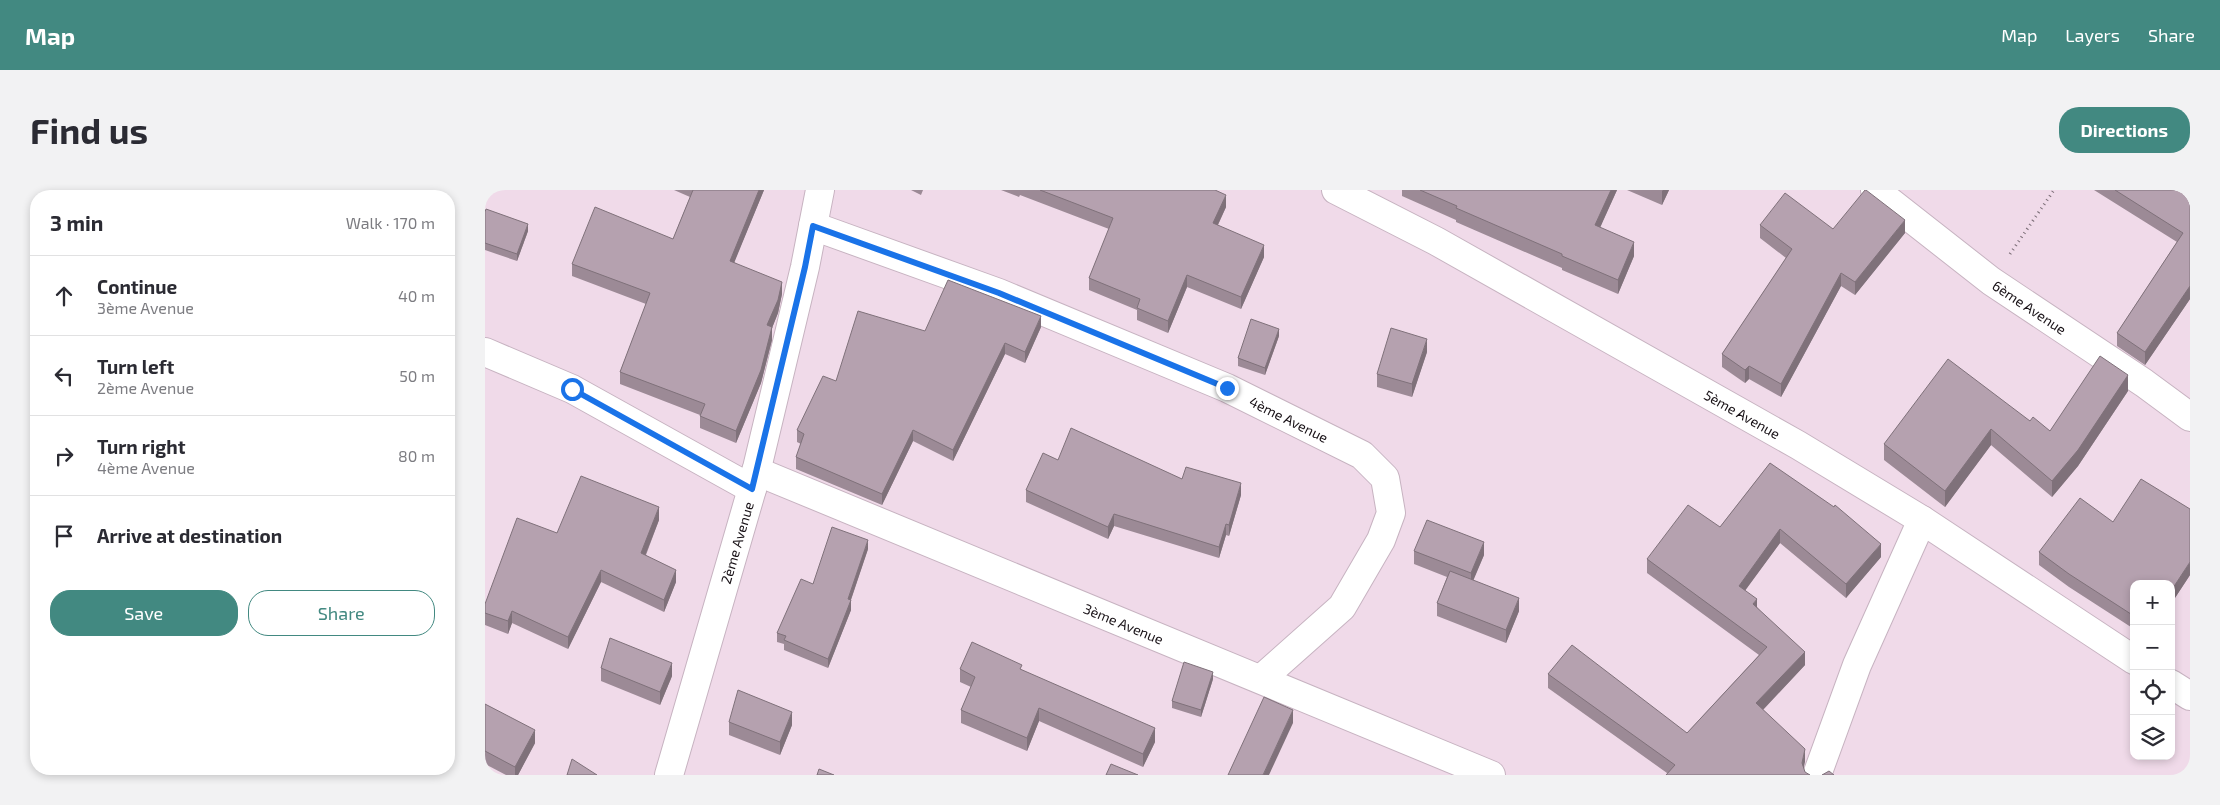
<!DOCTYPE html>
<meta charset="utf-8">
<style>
:root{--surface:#fff;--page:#f2f2f3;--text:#2b2b33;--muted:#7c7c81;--line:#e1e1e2;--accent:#428981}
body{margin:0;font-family:"Exo 2",sans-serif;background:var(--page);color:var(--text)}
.controls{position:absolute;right:15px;bottom:15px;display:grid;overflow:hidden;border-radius:10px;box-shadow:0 2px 8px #0003}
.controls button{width:45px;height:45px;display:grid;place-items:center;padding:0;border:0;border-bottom:1px solid var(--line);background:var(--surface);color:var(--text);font:25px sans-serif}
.stop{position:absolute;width:15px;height:15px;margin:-11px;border:4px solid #1a73e8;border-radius:50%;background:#fff}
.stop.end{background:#1a73e8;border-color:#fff;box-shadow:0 1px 5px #0008}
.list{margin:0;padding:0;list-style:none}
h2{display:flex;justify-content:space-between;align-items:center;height:65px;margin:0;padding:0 20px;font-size:21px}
h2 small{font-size:16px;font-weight:400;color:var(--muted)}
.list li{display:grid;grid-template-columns:32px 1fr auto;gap:15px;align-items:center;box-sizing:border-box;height:80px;padding:0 20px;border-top:1px solid var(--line)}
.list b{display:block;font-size:19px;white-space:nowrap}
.list p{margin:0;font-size:16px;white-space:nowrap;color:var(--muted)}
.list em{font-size:16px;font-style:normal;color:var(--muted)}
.actions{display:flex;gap:10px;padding:15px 20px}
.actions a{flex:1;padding:11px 0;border:1px solid var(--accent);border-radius:20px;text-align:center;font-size:18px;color:var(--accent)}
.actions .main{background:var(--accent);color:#fff}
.icon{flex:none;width:28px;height:28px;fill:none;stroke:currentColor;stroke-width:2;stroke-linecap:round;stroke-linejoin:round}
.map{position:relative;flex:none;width:1705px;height:585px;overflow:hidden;border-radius:20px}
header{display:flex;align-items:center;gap:30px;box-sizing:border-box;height:70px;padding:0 25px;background:var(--accent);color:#fff}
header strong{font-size:24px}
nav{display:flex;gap:28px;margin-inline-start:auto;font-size:18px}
.intro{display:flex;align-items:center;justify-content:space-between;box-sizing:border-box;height:120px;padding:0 30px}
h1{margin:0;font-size:35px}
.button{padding:12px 22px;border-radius:20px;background:var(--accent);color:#fff;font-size:18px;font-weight:700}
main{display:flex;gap:30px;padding:0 30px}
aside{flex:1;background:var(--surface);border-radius:20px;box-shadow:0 2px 8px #0003}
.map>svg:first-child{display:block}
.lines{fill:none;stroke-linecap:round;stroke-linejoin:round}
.minor-casing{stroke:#c7b3c1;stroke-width:30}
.path{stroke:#7a6d76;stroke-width:3;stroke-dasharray:1 4;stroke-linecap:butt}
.minor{stroke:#fff;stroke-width:28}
.wall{fill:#9c8a96}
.shaded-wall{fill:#7f717a}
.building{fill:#b5a1af;stroke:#7f717a}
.route{stroke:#1a73e8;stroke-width:6}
.labels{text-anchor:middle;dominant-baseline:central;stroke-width:4;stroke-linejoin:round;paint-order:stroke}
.street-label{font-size:14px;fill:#181116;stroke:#fff}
</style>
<header>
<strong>Map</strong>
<nav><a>Map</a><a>Layers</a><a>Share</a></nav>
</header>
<div class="intro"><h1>Find us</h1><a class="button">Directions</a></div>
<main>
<aside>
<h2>3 min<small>Walk · 170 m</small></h2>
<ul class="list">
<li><svg class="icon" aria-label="ahead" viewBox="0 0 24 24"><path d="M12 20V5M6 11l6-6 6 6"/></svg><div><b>Continue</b><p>3ème Avenue</p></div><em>40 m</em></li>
<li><svg class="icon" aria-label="left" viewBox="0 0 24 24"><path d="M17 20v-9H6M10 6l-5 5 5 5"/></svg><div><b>Turn left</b><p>2ème Avenue</p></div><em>50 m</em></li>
<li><svg class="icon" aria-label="right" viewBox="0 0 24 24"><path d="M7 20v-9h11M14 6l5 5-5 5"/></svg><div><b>Turn right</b><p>4ème Avenue</p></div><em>80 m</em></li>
<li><svg class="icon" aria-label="arrive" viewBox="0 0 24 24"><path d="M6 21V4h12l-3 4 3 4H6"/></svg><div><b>Arrive at destination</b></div></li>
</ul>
<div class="actions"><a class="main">Save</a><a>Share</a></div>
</aside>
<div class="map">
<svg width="1705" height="585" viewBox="0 0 1705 585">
<rect width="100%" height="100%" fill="#f0dae9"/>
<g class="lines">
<!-- minor casing -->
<g class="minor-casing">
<g id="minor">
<path id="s1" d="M851,0L951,51L1313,255L1437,330L1649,470"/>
<path id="s2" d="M1390,0L1506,91L1659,193L1705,227"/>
<path id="s3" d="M328,36L514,103L742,198L877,265L900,288L906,323L896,350L857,417L776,489"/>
<polyline points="0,162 87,199 267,299"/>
<path id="s4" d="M271,281L1006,585"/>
<polyline points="1686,494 1705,506"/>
<path id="s5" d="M184,585L267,299L320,77L335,0"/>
<polyline points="1332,585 1372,475 1437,330"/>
</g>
</g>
<!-- path -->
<polyline class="path" points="1525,64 1569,0"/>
<!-- minor -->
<use href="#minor" class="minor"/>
</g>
<!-- wall -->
<g class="wall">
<polygon points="189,0 279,0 249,72 297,104 293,123 287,138 287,150 276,193 251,253 215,238 215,225 135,194 135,182 161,114 87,86 87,74 188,49 205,7"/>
<polygon points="426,0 438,0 436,5"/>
<polygon points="516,0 730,0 741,17 733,35 779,67 756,119 702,97 683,143 652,130 652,120 604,100 604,88 624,39 535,5 534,7"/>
<polygon points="917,0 1132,0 1115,37 1149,66 1133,104 1077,80 1077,78 971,32 971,30 917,6"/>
<polygon points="1142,0 1184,0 1177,15"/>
<polygon points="1609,0 1705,0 1705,109 1660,175 1632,156 1632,143 1692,52"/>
<polygon points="0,22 43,41 32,71 0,60"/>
<polygon points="1275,35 1420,43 1370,105 1356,96 1296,207 1264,189 1260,193 1237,177 1237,164 1301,68 1275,48"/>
<polygon points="556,137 540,173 520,164 468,271 428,251 397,315 311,279 311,267 316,254 312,252 312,240 351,191 440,141"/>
<polygon points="794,146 780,185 753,176 753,168"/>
<polygon points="942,162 927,207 892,197 892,184"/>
<polygon points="1643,201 1593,276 1567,307 1506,255 1460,317 1399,270 1399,254 1545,231 1565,241"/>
<polygon points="573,270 697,289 756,305 744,346 741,345 734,368 629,336 623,349 541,312 541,300"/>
<polygon points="1285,273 1396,367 1361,408 1295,353 1260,400 1272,417 1320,475 1278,520 1320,572 1182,583 1063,498 1063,484 1202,543 1274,465 1162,383 1162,369 1235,337"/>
<polygon points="174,330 161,365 191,392 179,422 116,392 83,459 27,433 23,444 0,435 0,414 72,343"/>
<polygon points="1628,332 1705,385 1686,414 1686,394 1649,394 1649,439 1584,397 1554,375 1554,362"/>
<polygon points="383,359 366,410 366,420 343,478 299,460 299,454 292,452 292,443 328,394"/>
<polygon points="929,361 999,365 988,390 1034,421 1021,453 952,426 952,413 962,387 929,374"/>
<polygon points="116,478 187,486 175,515 116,491"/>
<polygon points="475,479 537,480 670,552 658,577 554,531 542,561 476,533 476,520 486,497 475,492"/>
<polygon points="728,489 716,527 687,518 687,511"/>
<polygon points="0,514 50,553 33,585 21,585 0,574"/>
<polygon points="244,532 307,535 295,565 244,545"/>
</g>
<!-- shaded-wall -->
<g class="shaded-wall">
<polygon points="274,0 279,0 245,83 245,71"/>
<polygon points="1126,0 1132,0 1110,49 1110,35"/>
<polygon points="1178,0 1184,0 1177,15 1177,1"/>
<polygon points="741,5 741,17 728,45 728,33"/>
<polygon points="1420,30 1420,43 1370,105 1370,92"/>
<polygon points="43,34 43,41 32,71 32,64"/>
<polygon points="1149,52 1149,66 1133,104 1133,90"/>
<polygon points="779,55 779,67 756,119 756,107"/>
<polygon points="1356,83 1356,96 1296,207 1296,194"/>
<polygon points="702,85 702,97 683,143 683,131"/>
<polygon points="297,92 297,104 293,123 287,138 287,150 276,193 251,253 251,241 282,135"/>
<polygon points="1705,96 1705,109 1660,175 1660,162"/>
<polygon points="556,126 556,137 540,173 540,162"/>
<polygon points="794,139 794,146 780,185 780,178"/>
<polygon points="942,149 942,162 927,207 927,194"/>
<polygon points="520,153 520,164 468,271 468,260"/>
<polygon points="1264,176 1264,189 1260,193 1260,180"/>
<polygon points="1643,185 1643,201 1593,276 1567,307 1567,291"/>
<polygon points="1506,239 1506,255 1460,317 1460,301"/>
<polygon points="428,240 428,251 397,315 397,304"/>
<polygon points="756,293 756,305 744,346 744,335"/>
<polygon points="174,317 174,330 156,376 156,363"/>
<polygon points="629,324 629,336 623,349 623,337"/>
<polygon points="741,334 741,345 734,368 734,357"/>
<polygon points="1295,339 1295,353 1254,409 1254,396"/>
<polygon points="383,350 383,359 363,418 363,409"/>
<polygon points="999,352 999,365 986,396 986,383"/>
<polygon points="1396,354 1396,367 1361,408 1361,394"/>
<polygon points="1705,372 1705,385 1686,414 1686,401"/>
<polygon points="116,380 116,392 83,459 83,447"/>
<polygon points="191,380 191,392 179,422 179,410"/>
<polygon points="1034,408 1034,421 1021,453 1021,440"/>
<polygon points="1272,409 1272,423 1268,414"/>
<polygon points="366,410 366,420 343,478 343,469"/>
<polygon points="27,421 27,433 23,444 23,431"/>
<polygon points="1320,462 1320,475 1271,527 1271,513"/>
<polygon points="187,473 187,486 175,515 175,502"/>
<polygon points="728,482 728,489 716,527 716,520"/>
<polygon points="554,518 554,531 542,561 542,548"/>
<polygon points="808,520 808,533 784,585 778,585"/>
<polygon points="307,522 307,535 295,565 295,552"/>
<polygon points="670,538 670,552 658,577 658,564"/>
<polygon points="50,540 50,553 33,585 30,585 30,577"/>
<polygon points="1320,559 1320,572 1317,585 1317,573"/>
</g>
<!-- building -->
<g class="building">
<polygon points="208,0 274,0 245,71 297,92 293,110 282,135 287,137 276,180 251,241 215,226 220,214 135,182 165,103 87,74 110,17 188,49"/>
<polygon points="555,0 730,0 741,5 728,33 779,55 756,107 702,85 683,131 652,118 655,109 604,88 628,28"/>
<polygon points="935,0 1126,0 1110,35 1149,52 1133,90 1077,66 1077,64 971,18 972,16"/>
<polygon points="1380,0 1381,0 1420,30 1370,92 1356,83 1296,194 1264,176 1260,180 1237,164 1307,59 1275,35 1300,3 1348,39"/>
<polygon points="1630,0 1705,0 1705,96 1660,162 1632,143 1698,43"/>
<polygon points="1,19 43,34 32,64 0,53 0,22"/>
<polygon points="463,90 556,126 540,162 520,153 468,260 428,240 397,304 311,267 319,244 312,240 338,186 351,191 373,121 440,141"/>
<polygon points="766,129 794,139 780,178 753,168"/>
<polygon points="906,138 942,149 927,194 892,184"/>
<polygon points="1615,166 1643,185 1593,260 1567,291 1506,239 1460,301 1399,254 1463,169 1545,231 1548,227 1565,241"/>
<polygon points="586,238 697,289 701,277 756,293 744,335 741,334 734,357 629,324 623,337 541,300 558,263 573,270"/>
<polygon points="1285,273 1349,317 1350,315 1396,354 1361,394 1295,339 1254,396 1272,409 1268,414 1320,462 1271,513 1320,559 1317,573 1320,582 1325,585 1181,585 1190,575 1063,484 1087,455 1202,543 1282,457 1162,369 1203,315 1235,337"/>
<polygon points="96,286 174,317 156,363 191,380 179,410 116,380 83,447 27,421 23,431 0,423 0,414 32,328 72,343"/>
<polygon points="1656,289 1705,319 1705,372 1686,401 1686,394 1649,394 1649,426 1584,384 1554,362 1595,308 1628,332"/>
<polygon points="942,330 999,352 986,383 929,361"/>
<polygon points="347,337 383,350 363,409 366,410 343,469 299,450 301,446 292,443 316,389 328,394"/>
<polygon points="965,381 1034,408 1021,440 952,413"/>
<polygon points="125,448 187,473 175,502 116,478"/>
<polygon points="487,452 537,475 535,479 670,538 658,564 554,518 542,548 476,520 490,487 475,479"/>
<polygon points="699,472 728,482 716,520 687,511"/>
<polygon points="253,500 307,522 295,552 244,532"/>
<polygon points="779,507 808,520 778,585 743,585"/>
<polygon points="0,514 50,540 30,577 0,561"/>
<polygon points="87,569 112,585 82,585"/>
<polygon points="626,574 653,585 621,585"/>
<polygon points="334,579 349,585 332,585"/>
<polygon points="1344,581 1349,585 1337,585"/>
</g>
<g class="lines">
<!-- route -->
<polyline class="route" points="87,199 267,299 320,77 328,36 514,103 742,198"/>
</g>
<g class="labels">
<!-- street labels -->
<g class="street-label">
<text stroke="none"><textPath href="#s2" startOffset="194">6ème Avenue</textPath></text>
<text stroke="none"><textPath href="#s1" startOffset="464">5ème Avenue</textPath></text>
<text stroke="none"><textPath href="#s3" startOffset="514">4ème Avenue</textPath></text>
<text stroke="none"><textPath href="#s5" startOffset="242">2ème Avenue</textPath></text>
<text stroke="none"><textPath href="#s4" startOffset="398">3ème Avenue</textPath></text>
</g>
</g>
</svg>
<div class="controls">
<button>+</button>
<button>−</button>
<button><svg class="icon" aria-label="locate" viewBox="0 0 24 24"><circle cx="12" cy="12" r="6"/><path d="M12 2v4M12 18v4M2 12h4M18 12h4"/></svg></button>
<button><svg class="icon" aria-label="layers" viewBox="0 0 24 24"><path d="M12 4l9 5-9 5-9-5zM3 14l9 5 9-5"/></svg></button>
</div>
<div class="stop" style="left:87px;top:199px"></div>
<div class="stop end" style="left:742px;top:198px"></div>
</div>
</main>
